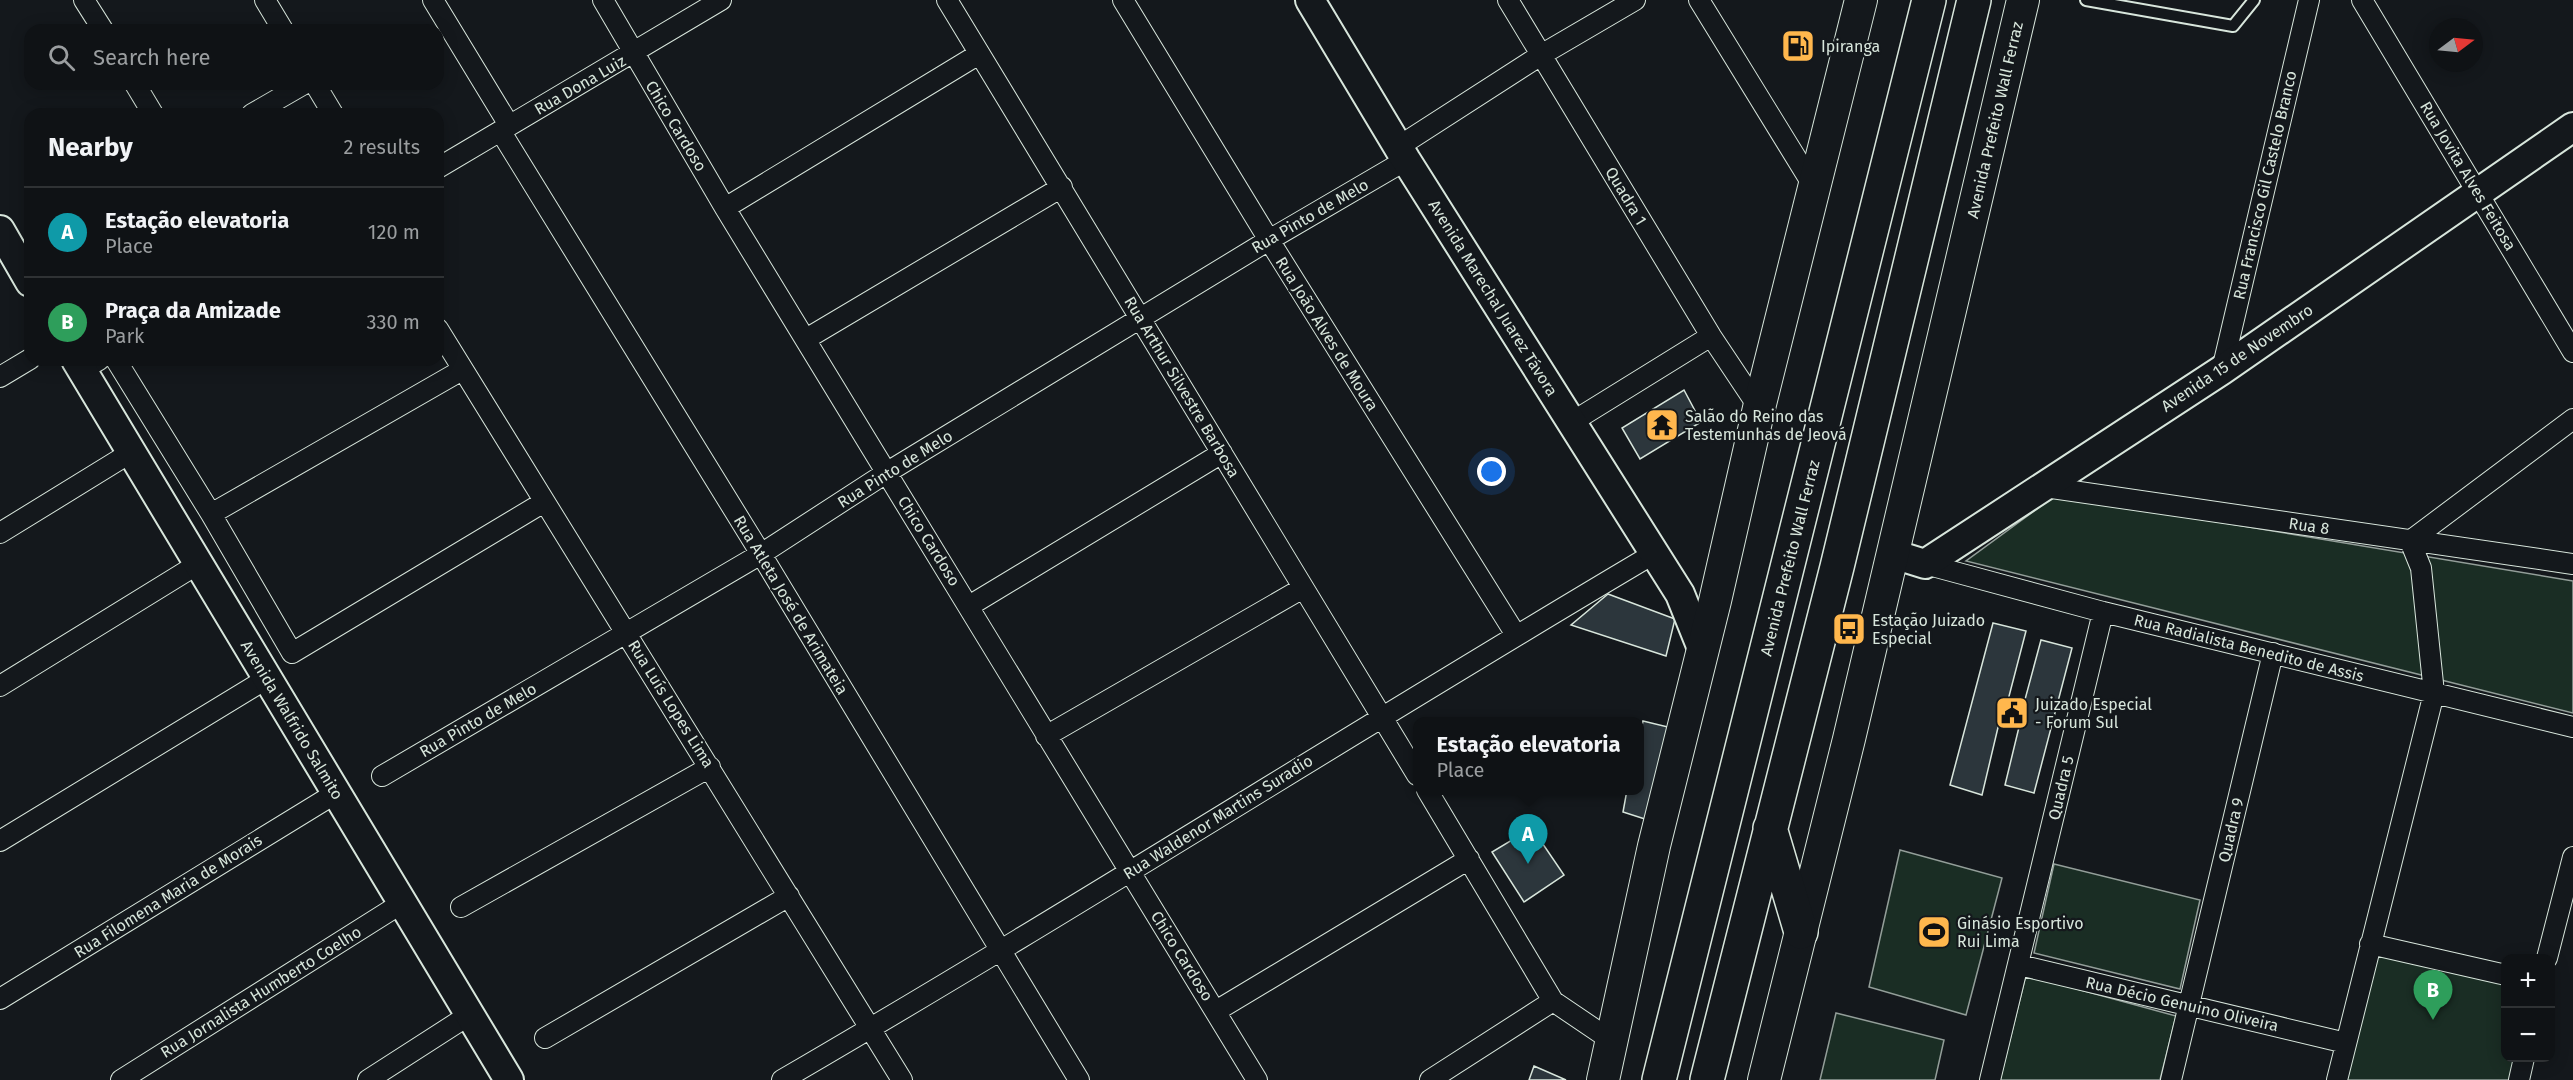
<!DOCTYPE html>
<html lang="en">
<head>
<meta charset="utf-8">
<style>
  :root { --surface:#0f1215; --page:#1d2022; --text:#f1f3f6; --muted:#9b9ea0; --line:#2f3234; --accent:#0f766e }
  body { margin:0; font-family:"Fira Sans",sans-serif; background:var(--page); color:var(--text) }
  .controls { position:absolute; right:18px; bottom:18px; display:grid; overflow:hidden; border-radius:12px; box-shadow:0 3px 15px #0003 }
  .controls button { width:54px; height:54px; display:grid; place-items:center; padding:0; border:0; border-bottom:2px solid var(--line); background:var(--surface); color:var(--text); font:30px sans-serif }
  .compass { position:absolute; left:2429px; top:18px; width:54px; height:54px; border-radius:50%; background:var(--surface); box-shadow:0 3px 15px #0003; rotate:74deg }
  .you { position:absolute; left:1492px; top:472px; width:21px; height:21px; margin:-15px; border:4px solid #fff; border-radius:50%; background:#1a73e8; box-shadow:0 0 0 9px #1a73e833 }
  .badge { display:grid; place-items:center; width:39px; height:39px; border-radius:50%; background:var(--accent); color:#fff; font-size:20px; font-weight:700 }
  .pin { position:absolute; translate:-50% -50px; filter:drop-shadow(0 2px 3px #0008) }
  .pin::after { content:''; position:absolute; top:32px; width:21px; height:18px; background:inherit; clip-path:polygon(0 0,100% 0,50% 100%) }
  .popup { position:absolute; left:1413px; top:717px; width:231px; height:78px; box-sizing:border-box; display:grid; place-content:center; border-radius:12px; background:var(--surface); filter:drop-shadow(0 2px 4px #0005); font-size:20px; white-space:nowrap; color:var(--muted) }
  .popup b { font-size:22px; color:var(--text) }
  .popup::after { content:''; position:absolute; left:50%; top:100%; margin-left:-12px; border:12px solid transparent; border-top-color:var(--surface) }
  .list { margin:0; padding:0; list-style:none }
  h2 { display:flex; justify-content:space-between; align-items:center; height:78px; margin:0; padding:0 24px; font-size:26px }
  h2 small { font-size:20px; font-weight:400; color:var(--muted) }
  .list li { display:grid; grid-template-columns:39px 1fr auto; gap:18px; align-items:center; box-sizing:border-box; height:90px; padding:0 24px; border-top:2px solid var(--line) }
  .list b { display:block; font-size:22px; white-space:nowrap }
  .list p { margin:0; font-size:20px; white-space:nowrap; color:var(--muted) }
  .list em { font-size:20px; font-style:normal; color:var(--muted) }
  .icon { flex:none; width:33px; height:33px; fill:none; stroke:currentColor; stroke-width:2; stroke-linecap:round; stroke-linejoin:round }
  .map { position:relative; flex:none; width:2573px; height:1080px; overflow:hidden }
  .search { position:absolute; background:var(--surface); box-shadow:0 3px 15px #0003; left:24px; top:24px; width:420px; height:66px; display:flex; align-items:center; gap:15px; box-sizing:border-box; padding:0 21px; border-radius:18px; color:var(--muted); font-size:22px }
  .panel { position:absolute; background:var(--surface); box-shadow:0 3px 15px #0003; left:24px; top:108px; width:420px; height:258px; border-radius:18px }
  .map>svg:first-child { display:block }
  .green { fill:#1a2d24; stroke:#939e99; stroke-width:1.5 }
  .building { fill:#2c363c; stroke:#d8e6dc; stroke-width:1.5 }
  .lines { fill:none; stroke-linecap:round; stroke-linejoin:round }
  .lane-casing { stroke:#d8e6dc; stroke-width:14 }
  .street-casing { stroke:#d8e6dc; stroke-width:22 }
  .secondary-casing { stroke:#d8e6dc; stroke-width:32 }
  .primary-casing { stroke:#d8e6dc; stroke-width:34 }
  .highway-casing { stroke:#d8e6dc; stroke-width:36 }
  .lane { stroke:#14181c; stroke-width:10 }
  .street { stroke:#14181c; stroke-width:20 }
  .secondary { stroke:#14181c; stroke-width:28 }
  .primary { stroke:#14181c; stroke-width:32 }
  .highway { stroke:#14181c; stroke-width:33 }
  .labels { text-anchor:middle; dominant-baseline:central; stroke-width:4.5; stroke-linejoin:round; paint-order:stroke }
  .poi-label { font-size:16px; fill:#d8e6dc; stroke:#14181c; text-anchor:start }
  .street-label { font-size:16px; fill:#d8e6dc; stroke:#14181c }
</style>
</head>
<body>
<div class="map">
<svg width="2573" height="1080" viewBox="0 0 2573 1080">
  <rect width="100%" height="100%" fill="#14181c"/>
  <path class="green" d="M2056,495L2573,581V713L1966,561Z
    M1900,850L2002,878L1966,1015L1869,987Z
    M2054,864L2200,900L2180,989L2034,953Z
    M2375,951L2505,983L2506,1058H2518L2512,1080H2346Z
    M2026,975L2176,1016L2160,1080H2000Z
    M1836,1013L1944,1040L1935,1080H1820Z"/>
  <path class="building" d="M1684,390L1701,422L1640,459L1622,428Z
    M1608,594L1675,619L1666,656L1571,625Z
    M1993,623L2026,631L2007,704L2023,707L2041,640L2072,648L2034,793L2005,785L2020,723L2000,719L1982,795L1950,785Z
    M1643,721L1668,727L1648,820L1623,812L1627,790H1639V739Z
    M1532,828L1564,875L1524,902L1492,852Z
    M1534,1066L1566,1080H1529Z"/>
  <g class="lines">
    <defs>
      <path id="lane" d="M2086,0L2233,26L2254,0"/>
      <path id="street" d="M84,0L103,30
        M265,0L283,30
        M433,0L509,125
        M603,0L725,208L1257,1080
        M947,0L1417,775
        M1123,0L1269,240L1516,635
        M1508,0L1711,336L1759,408
        M1699,0L1814,187
        M2362,0L2573,352
        M135,84L153,114
        M315,84L333,114
        M252,114L304,84
        M501,132L761,554L1079,1080
        M1398,147L1541,55L1635,0
        M438,168L721,0
        M725,208L979,54
        M438,329L902,1080
        M806,339L1062,187
        M116,360L211,514L292,653L544,502
        M82,370L99,360
        M2222,370L2309,0
        M0,377L30,359
        M1572,422L1711,336
        M2045,487L2573,564
        M211,514L462,370
        M0,533L130,453
        M1925,564L2103,612L2573,727
        M969,606L1222,453
        M0,686L198,564
        M1046,736L1303,588
        M382,776L761,554L886,473L1269,240L1406,160
        M1427,790L1553,1001L1612,1041
        M0,841L266,679
        M461,907L710,767
        M2370,944L2506,975
        M2547,958L2573,857
        M2019,965L2346,1043
        M0,999L336,793
        M1216,1011L1469,859
        M545,1038L789,896
        M121,1080L402,903
        M368,1080L469,1015
        M782,1080C1076,909 1362,726 1655,553
        M1430,1080L1553,1001
        M1990,1080L2103,612
        M2171,1080L2273,653
        M2337,1080L2434,693L2421,568L2410,541L2573,419
        M2519,1080L2524,1058"/>
      <path id="secondary" d="M1310,0L1406,160L1680,594L1703,651
        M0,230L30,282
        M76,360L509,1080
        M1893,554L1925,564L2222,370L2573,127"/>
      <path id="primary" d="M1603,1080L1654,846L1715,601L1759,408L1861,0
        M1764,1080L1849,739L2023,0"/>
      <path id="highway" d="M1770,828L1801,932
        M1659,1080L1929,0
        M1707,1080L1837,567L1974,0"/>
    </defs>
    <use href="#lane" class="lane-casing"/>
    <use href="#street" class="street-casing"/>
    <use href="#secondary" class="secondary-casing"/>
    <use href="#primary" class="primary-casing"/>
    <use href="#highway" class="highway-casing"/>
    <use href="#lane" class="lane"/>
    <use href="#street" class="street"/>
    <use href="#secondary" class="secondary"/>
    <use href="#primary" class="primary"/>
    <use href="#highway" class="highway"/>
  </g>
  <defs>
    <symbol id="fuel-square" viewBox="-11 -11 22 22"><rect x="-9" y="-9" width="18" height="18" rx="4" fill="#ffb74d" stroke="#14181c"/><path d="M-5.5-6h7V0h2V4h1.3V-2.5L3-4.5l.8-.8L6-3V5H2.5V1h-1V6h-7ZM-4.2-4.7v3.2H.2V-4.7Z" fill="#111"/></symbol>
    <symbol id="temple-square" viewBox="-11 -11 22 22"><rect x="-9" y="-9" width="18" height="18" rx="4" fill="#ffb74d" stroke="#14181c"/><path d="M0-6L5-2H3V0L6.5 2.5H4V6H1.5V3h-3V6H-4V2.5H-6.5L-3 0V-2H-5Z" fill="#111"/></symbol>
    <symbol id="bus-square" viewBox="-11 -11 22 22"><rect x="-9" y="-9" width="18" height="18" rx="4" fill="#ffb74d" stroke="#14181c"/><path d="M-5-6H5V4H4V6H2V4H-2V6H-4V4H-5ZM-3.5-4V0h7V-4ZM-3.5 1.2v1.5H-2V1.2ZM2 1.2v1.5H3.5V1.2Z" fill="#111"/></symbol>
    <symbol id="civic-square" viewBox="-11 -11 22 22"><rect x="-9" y="-9" width="18" height="18" rx="4" fill="#ffb74d" stroke="#14181c"/><path d="M-.6-6.5H3V-4.5H.6V-3L4-1V1h2V6H-6V1h2V-1L-.6-3ZM-1.2 2.5V6h2.4V2.5Z" fill="#111"/></symbol>
    <symbol id="stadium-square" viewBox="-11 -11 22 22"><rect x="-9" y="-9" width="18" height="18" rx="4" fill="#ffb74d" stroke="#14181c"/><path d="M0-5a6.5 5 0 1 0 0 10a6.5 5 0 1 0 0-10ZM-3.5-1.8h7v3.6h-7Z" fill="#111"/></symbol>
  </defs>
  <g fill-rule="evenodd">
    <use href="#fuel-square" x="1779" y="27" width="38" height="38"/>
    <use href="#temple-square" x="1643" y="406" width="38" height="38"/>
    <use href="#bus-square" x="1830" y="610" width="38" height="38"/>
    <use href="#civic-square" x="1993" y="694" width="38" height="38"/>
    <use href="#stadium-square" x="1915" y="913" width="38" height="38"/>
  </g>
  <g class="labels">
    <g class="poi-label">
      <text x="1821" y="46">Ipiranga</text>
      <text x="1685" y="416">Salão do Reino das<tspan x="1685" dy="18">Testemunhas de Jeová</tspan></text>
      <text x="1872" y="620">Estação Juizado<tspan x="1872" dy="18">Especial</tspan></text>
      <text x="2035" y="704">Juizado Especial<tspan x="2035" dy="18">- Forum Sul</tspan></text>
      <text x="1957" y="923">Ginásio Esportivo<tspan x="1957" dy="18">Rui Lima</tspan></text>
    </g>
    <g class="street-label">
      <text transform="translate(580 85) rotate(-30)">Rua Dona Luiz</text>
      <text transform="translate(1995 120) rotate(-77)">Avenida Prefeito Wall Ferraz</text>
      <text transform="translate(676 126) rotate(59)">Chico Cardoso</text>
      <text transform="translate(2468 176) rotate(59)">Rua Jovita Alves Feitosa</text>
      <text transform="translate(2265 185) rotate(-77)">Rua Francisco Gil Castelo Branco</text>
      <text transform="translate(1626 196) rotate(59)">Quadra 1</text>
      <text transform="translate(1310 216) rotate(-30)">Rua Pinto de Melo</text>
      <text transform="translate(1493 298) rotate(58)">Avenida Marechal Juarez Távora</text>
      <text transform="translate(1327 334) rotate(58)">Rua João Alves de Moura</text>
      <text transform="translate(2237 358) rotate(-34)">Avenida 15 de Novembro</text>
      <text transform="translate(1182 387) rotate(59)">Rua Arthur Silvestre Barbosa</text>
      <text transform="translate(895 469) rotate(-32)">Rua Pinto de Melo</text>
      <text transform="translate(2309 526) rotate(8)">Rua 8</text>
      <text transform="translate(929 541) rotate(58)">Chico Cardoso</text>
      <text transform="translate(1790 558) rotate(-76)">Avenida Prefeito Wall Ferraz</text>
      <text transform="translate(791 605) rotate(59)">Rua Atleta José de Arimateia</text>
      <text transform="translate(2249 648) rotate(14)">Rua Radialista Benedito de Assis</text>
      <text transform="translate(671 704) rotate(58)">Rua Luís Lopes Lima</text>
      <text transform="translate(292 720) rotate(59)">Avenida Walfrido Salmito</text>
      <text transform="translate(478 720) rotate(-30)">Rua Pinto de Melo</text>
      <text transform="translate(2061 788) rotate(-77)">Quadra 5</text>
      <text transform="translate(1218 817) rotate(-32)">Rua Waldenor Martins Suradio</text>
      <text transform="translate(2231 830) rotate(-77)">Quadra 9</text>
      <text transform="translate(168 896) rotate(-32)">Rua Filomena Maria de Morais</text>
      <text transform="translate(1182 956) rotate(58)">Chico Cardoso</text>
      <text transform="translate(261 992) rotate(-32)">Rua Jornalista Humberto Coelho</text>
      <text transform="translate(2182 1004) rotate(13)">Rua Décio Genuino Oliveira</text>
    </g>
  </g>
</svg>
<div class="controls">
<button>+</button>
<button>−</button>
</div>
<svg class="compass" viewBox="-18 -18 36 36"><path d="M0-13l5 13h-10z" fill="#e53935"/><path d="M0 13l5-13h-10z" fill="#9b9ea0"/></svg>
<div class="you"></div>
<div class="pin badge" style="left:1528px;top:864px;background:#0f9aa8">A</div>
<div class="popup"><b>Estação elevatoria</b>Place</div>
<div class="pin badge" style="left:2433px;top:1020px;background:#2e9e5b">B</div>
<div class="search"><svg class="icon" aria-label="search" viewBox="0 0 24 24"><circle cx="10" cy="10" r="6"/><path d="M15 15l6 6"/></svg>Search here</div>
<section class="panel">
<h2>Nearby<small>2 results</small></h2>
<ul class="list">
<li><span class="badge" style="background:#0f9aa8">A</span><div><b>Estação elevatoria</b><p>Place</p></div><em>120 m</em></li>
<li><span class="badge" style="background:#2e9e5b">B</span><div><b>Praça da Amizade</b><p>Park</p></div><em>330 m</em></li>
</ul>
</section>
</div>
</body>
</html>
